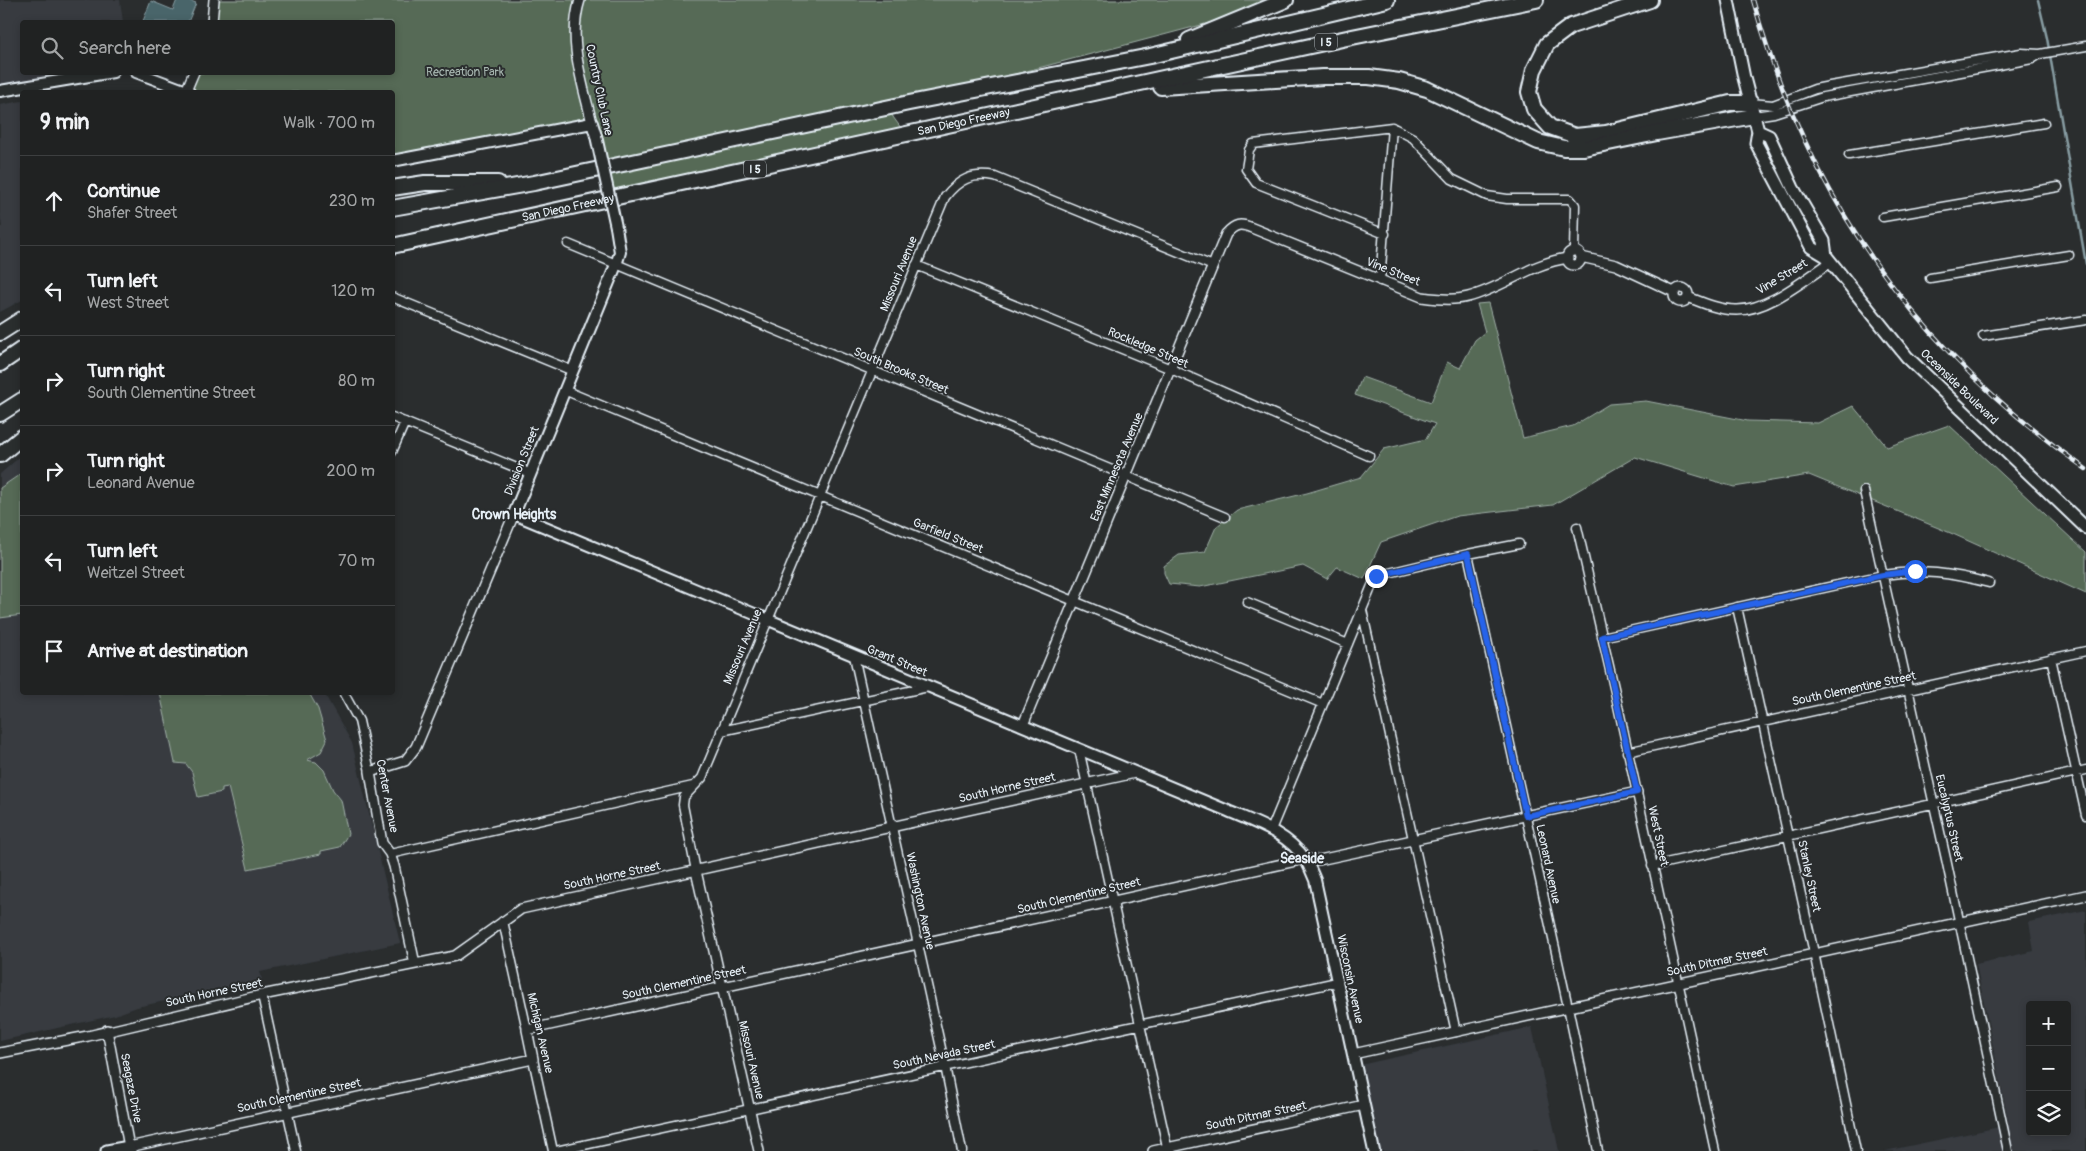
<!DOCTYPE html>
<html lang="en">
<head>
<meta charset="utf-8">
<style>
  :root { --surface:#202222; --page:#282a2a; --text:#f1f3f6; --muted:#a2a4a5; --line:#3d3f40 }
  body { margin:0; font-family:Pangolin,sans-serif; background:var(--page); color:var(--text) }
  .controls { position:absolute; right:15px; bottom:15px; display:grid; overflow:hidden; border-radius:5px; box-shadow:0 2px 8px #0003 }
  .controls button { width:45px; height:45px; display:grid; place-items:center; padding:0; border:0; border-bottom:1px solid var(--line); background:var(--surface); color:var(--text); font:25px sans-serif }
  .stop { position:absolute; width:15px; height:15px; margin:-11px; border:4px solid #2563eb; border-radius:50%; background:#fff }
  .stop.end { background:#2563eb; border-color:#fff; box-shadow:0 1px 5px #0008 }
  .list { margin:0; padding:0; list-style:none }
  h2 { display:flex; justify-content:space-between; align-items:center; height:65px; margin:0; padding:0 20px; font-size:21px }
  h2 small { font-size:16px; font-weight:400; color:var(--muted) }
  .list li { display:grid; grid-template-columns:32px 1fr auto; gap:15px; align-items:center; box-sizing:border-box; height:90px; padding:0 20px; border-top:1px solid var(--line) }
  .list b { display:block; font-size:19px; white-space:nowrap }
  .list p { margin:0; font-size:16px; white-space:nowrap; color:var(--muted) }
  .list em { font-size:16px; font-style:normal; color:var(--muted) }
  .icon { flex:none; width:28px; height:28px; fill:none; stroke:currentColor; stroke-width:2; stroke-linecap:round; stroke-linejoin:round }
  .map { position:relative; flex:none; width:2086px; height:1151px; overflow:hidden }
  .search { position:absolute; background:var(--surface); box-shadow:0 2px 8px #0003; left:20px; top:20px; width:375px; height:55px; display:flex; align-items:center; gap:12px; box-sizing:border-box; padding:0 18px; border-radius:5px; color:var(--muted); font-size:19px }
  .panel { position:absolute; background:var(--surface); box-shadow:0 2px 8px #0003; left:20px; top:90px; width:375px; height:605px; border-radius:5px }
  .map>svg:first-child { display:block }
  .built { fill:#373b41; fill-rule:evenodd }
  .green { fill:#566b56; stroke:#9faea7 }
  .water { fill:#48656b; stroke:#889da3 }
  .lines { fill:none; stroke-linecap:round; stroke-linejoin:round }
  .stream { stroke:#889da3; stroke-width:2.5 }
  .minor-casing { stroke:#e8f1f8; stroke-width:11 }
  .tertiary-casing { stroke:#e8f1f8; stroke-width:12 }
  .secondary-casing { stroke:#e8f1f8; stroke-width:14 }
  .primary-casing { stroke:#e8f1f8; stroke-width:15 }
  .motorway-casing { stroke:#e8f1f8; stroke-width:18 }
  .minor { stroke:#2a2d2e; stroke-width:8 }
  .tertiary { stroke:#2a2d2e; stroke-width:9 }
  .secondary { stroke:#2a2d2e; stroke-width:10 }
  .primary { stroke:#2a2d2e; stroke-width:11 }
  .motorway { stroke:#2a2d2e; stroke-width:14 }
  .rail-casing { stroke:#e8f1f8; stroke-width:4.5 }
  .rail { stroke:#2a2d2e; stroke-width:2.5; stroke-dasharray:8; stroke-linecap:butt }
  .secondary-bridge-casing { stroke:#e8f1f8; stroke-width:14; stroke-linecap:butt }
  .secondary-bridge { stroke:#2a2d2e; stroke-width:10 }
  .route { stroke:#2563eb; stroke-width:6 }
  .labels { text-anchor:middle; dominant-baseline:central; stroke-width:4; stroke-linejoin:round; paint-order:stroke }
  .shield { fill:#2a2d2e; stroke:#afb6bb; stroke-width:1 }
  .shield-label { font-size:11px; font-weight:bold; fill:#e8f1f8 }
  .park-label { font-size:12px; fill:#a6b5af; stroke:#2a2d2e }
  .street-label { font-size:12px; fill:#e8f1f8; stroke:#2a2d2e }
  .neighbourhood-label { font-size:14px; font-weight:bold; fill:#e8f1f8; stroke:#2a2d2e }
</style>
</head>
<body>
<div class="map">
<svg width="2086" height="1151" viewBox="0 0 2086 1151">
  <rect width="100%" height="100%" fill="#2a2d2e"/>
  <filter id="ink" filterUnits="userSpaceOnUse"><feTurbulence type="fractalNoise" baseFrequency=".02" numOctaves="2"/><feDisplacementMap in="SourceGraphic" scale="10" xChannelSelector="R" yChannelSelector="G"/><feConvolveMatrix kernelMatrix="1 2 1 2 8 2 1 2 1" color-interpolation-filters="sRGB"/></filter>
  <g filter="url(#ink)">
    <path class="built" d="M0,0H120L123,22H22V72L98,73L0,86Z
      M22,101V300L0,312V227H2L0,213V105Z
      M22,455V692L324,693L352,743L400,943L260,972L262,980L137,1007L115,1015L0,1041V474Z
      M2086,910V1151H1885L2009,1125L1976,964L2034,951L2029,922ZM2030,1005H2067V1132H2030Z
      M1532,1027L1559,1151H1379L1360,1065Z"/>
    <path class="green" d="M217,0H1283L1243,14L890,107L893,117L909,139L613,201L599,138L587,126L393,159L392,92H200L188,88L194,73L392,72V22H215Z
      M1488,303L1523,438L1573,426L1609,404L1646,401L1748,421L1818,423L1853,406L1887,447L1949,425L2086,552V594L1953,534L1809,475L1734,487L1635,457L1553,505L1457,516L1381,542L1364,579L1337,567L1327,579L1303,566L1200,587L1169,584L1164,573V566L1179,555L1205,552L1216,527L1237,510L1307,493L1361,477L1384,449L1426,439L1435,424L1355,395L1362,377L1431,402L1447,362L1460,368L1475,340L1485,332L1477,304Z
      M22,473V615L0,618V488Z
      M160,693H309L318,709L327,740L321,752L307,760L316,762L324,770L333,790L341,800L348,834L340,847L321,851V854L248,869L228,787L222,788V792L198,797L192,772L186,764L175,763Z"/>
    <path class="water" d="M177,0H188L196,3L188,22H148L143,21L151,1L173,10Z"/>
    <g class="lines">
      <path class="stream" d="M2038,0L2047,38L2086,264"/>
      <defs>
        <path id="minor" d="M2040,54L2086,46
          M1751,103L1773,105L1815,89L1830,86L2021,53L2040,54L2032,59L1823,97L1774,113L1754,116
          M1392,127L1413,138L1452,179L1487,196L1507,199H1570L1575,205L1574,251
          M1849,155L2044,123
          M1883,217L2058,187
          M568,244L1225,517
          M916,265L1171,369L1369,456
          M1930,278L2069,255
          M1380,281L1392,127L1253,144L1249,150L1246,169L1256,183L1385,234
          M392,297L573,371
          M1983,336L2086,320
          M564,390L1323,704
          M392,417L529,473
          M392,452L405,422
          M1864,491L1946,859L2008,1151
          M1577,527L1615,692L1715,1151
          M1468,554L1568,1007L1598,1151
          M1247,602L1348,644
          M1737,607L1814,953L1856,1151
          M1362,610L1456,1032
          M1602,637L1883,575C1922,569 1951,573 1989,583
          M854,656L945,1066L962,1151
          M2051,658L2086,815
          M343,692L359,721L370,772
          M721,731L928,687
          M1079,749L1168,1151
          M1627,752L2086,651
          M1271,830L1376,576L1468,554L1519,544
          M390,854L693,786
          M1652,866L2086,770
          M696,871L683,805L684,797L702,778L945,197C959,179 972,173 995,177L1213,266
          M503,921L527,1030
          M262,995L296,1151
          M533,1059L553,1151
          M556,1151L1337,982"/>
        <path id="tertiary" d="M580,0C567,41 583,84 592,123
          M212,22L214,0
          M186,91L194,72
          M1567 258a7 7 0 1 1 14 0a7 7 0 1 1-14 0Z
          M1581,257L1616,265L1674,292
          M1674 295a7 7 0 1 1 14 0a7 7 0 1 1-14 0Z
          M1688,297C1703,303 1719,310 1736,310C1768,311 1805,279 1831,262
          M1023,725L1226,234C1235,224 1240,223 1252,228L1422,297C1436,299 1453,301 1468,297C1503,288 1531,263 1568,258
          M696,871L759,1151
          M415,964L394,866L390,854L382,843L370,772L405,761L416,747L514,514
          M107,1030L129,1147L533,1059L527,1030L1305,859L1319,860L1637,792
          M0,1053L88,1036L262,995L455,956L521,909L1135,773
          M1353,1054L2086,895
          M1153,1151L1364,1105"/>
        <path id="secondary" d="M136,72L189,92
          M0,91L113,72
          M392,161L592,123L596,136
          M616,227L620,252L616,265L514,514L1228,811C1256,823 1287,833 1305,859C1309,865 1312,873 1315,880L1374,1151"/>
        <path id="primary" d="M1728,0L1744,78L1758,131L1756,143L1811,247L1826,256L1907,357L2086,528
          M1758,131L1769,136L1793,188L1824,241L1826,256
          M107,1151L129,1147L130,1151"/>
        <g id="motorway">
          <path d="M1650,0L1571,26L1547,44L1534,70L1529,92L1534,109L1550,127L1575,136L1606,133L1730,103H1751"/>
          <path d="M1189,40L1286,0"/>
          <path d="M1161,87L1323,77H1369L1399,81L1427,89L1538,142L1564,148H1584L1657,133L1754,116"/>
          <path d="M392,188L425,183H498"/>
          <path d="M392,208L534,183L909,103L1150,56L1387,0"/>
          <path id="s1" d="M392,246L1347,38L1536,0"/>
          <path d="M0,333L22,319"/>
          <path d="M0,364L22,349"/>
          <path d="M0,414L22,400"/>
          <path d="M0,455L22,437"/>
        </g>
      </defs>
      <use href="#minor" class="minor-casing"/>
      <use href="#tertiary" class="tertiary-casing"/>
      <use href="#secondary" class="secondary-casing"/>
      <use href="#primary" class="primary-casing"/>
      <use href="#motorway" class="motorway-casing"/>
      <use href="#minor" class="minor"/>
      <use href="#tertiary" class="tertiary"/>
      <use href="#secondary" class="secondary"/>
      <use href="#primary" class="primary"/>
      <use href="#motorway" class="motorway"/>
      <defs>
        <path id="rail" d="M1753,0C1808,198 1917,351 2086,469"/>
      </defs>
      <use href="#rail" class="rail-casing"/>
      <use href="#rail" class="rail"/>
      <defs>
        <path id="secondary-bridge" d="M596,136L616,227"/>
      </defs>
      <use href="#secondary-bridge" class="secondary-bridge-casing"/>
      <use href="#secondary-bridge" class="secondary-bridge"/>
    </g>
  </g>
  <g class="lines" filter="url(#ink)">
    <path class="route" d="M1376,576L1468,554L1526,816L1637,792L1602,637L1883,575L1915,571"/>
  </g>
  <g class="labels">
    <g class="shield">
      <rect x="1315" y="33.5" width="22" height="17" rx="4"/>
      <rect x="744" y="160.5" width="22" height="17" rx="4"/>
    </g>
    <g class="shield-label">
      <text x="1326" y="42">I 5</text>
      <text x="755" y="169">I 5</text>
    </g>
    <g class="park-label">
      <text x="465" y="72">Recreation Park</text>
    </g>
    <g class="street-label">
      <text transform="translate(599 90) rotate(78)">Country Club Lane</text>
      <text stroke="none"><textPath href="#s1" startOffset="585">San Diego Freeway</textPath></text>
      <text stroke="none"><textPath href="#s1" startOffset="180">San Diego Freeway</textPath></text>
      <text transform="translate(1393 272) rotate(22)">Vine Street</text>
      <text transform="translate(899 274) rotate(-68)">Missouri Avenue</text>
      <text transform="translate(1782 277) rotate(-31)">Vine Street</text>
      <text transform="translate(1148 348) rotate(23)">Rockledge Street</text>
      <text transform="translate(901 371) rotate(23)">South Brooks Street</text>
      <text transform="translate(1959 387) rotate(44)">Oceanside Boulevard</text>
      <text transform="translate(522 461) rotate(-68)">Division Street</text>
      <text transform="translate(1117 467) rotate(-67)">East Minnesota Avenue</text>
      <text transform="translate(948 536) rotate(22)">Garfield Street</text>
      <text transform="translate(743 647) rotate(-67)">Missouri Avenue</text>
      <text transform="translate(897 661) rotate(23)">Grant Street</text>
      <text transform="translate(1854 689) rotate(-12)">South Clementine Street</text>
      <text transform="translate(1007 788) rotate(-13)">South Horne Street</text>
      <text transform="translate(387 796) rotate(79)">Center Avenue</text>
      <text transform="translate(1949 818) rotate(77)">Eucalyptus Street</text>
      <text transform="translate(1658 836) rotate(78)">West Street</text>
      <text transform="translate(1548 864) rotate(78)">Leonard Avenue</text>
      <text transform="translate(612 876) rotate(-12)">South Horne Street</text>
      <text transform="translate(1809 876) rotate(78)">Stanley Street</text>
      <text transform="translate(1079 896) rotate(-13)">South Clementine Street</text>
      <text transform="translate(920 901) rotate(78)">Washington Avenue</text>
      <text transform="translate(1717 962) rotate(-12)">South Ditmar Street</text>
      <text transform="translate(1350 979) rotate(78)">Wisconsin Avenue</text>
      <text transform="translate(684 983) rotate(-12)">South Clementine Street</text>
      <text transform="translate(214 993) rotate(-12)">South Horne Street</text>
      <text transform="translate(540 1033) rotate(77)">Michigan Avenue</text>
      <text transform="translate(944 1055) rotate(-12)">South Nevada Street</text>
      <text transform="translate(751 1060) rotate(77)">Missouri Avenue</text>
      <text transform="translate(131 1088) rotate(79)">Seagaze Drive</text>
      <text transform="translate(299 1096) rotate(-12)">South Clementine Street</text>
      <text transform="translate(1256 1116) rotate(-12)">South Ditmar Street</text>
    </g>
    <g class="neighbourhood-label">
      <text x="514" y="514">Crown Heights</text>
      <text x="1302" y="858">Seaside</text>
    </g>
  </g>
</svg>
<div class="controls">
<button>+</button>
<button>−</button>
<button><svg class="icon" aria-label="layers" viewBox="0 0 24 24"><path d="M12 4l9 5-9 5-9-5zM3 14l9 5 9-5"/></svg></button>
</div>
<div class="stop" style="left:1915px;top:571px"></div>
<div class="stop end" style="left:1376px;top:576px"></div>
<div class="search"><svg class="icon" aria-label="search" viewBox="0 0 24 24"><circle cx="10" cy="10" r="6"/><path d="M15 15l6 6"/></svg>Search here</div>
<section class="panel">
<h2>9 min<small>Walk · 700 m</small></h2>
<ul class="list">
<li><svg class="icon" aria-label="ahead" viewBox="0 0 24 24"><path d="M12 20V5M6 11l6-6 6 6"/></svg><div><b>Continue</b><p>Shafer Street</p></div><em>230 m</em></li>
<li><svg class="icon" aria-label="left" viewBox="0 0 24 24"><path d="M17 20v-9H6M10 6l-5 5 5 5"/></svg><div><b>Turn left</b><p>West Street</p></div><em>120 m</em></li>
<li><svg class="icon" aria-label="right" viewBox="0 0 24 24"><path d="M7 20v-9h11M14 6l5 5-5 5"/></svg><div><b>Turn right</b><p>South Clementine Street</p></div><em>80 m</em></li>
<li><svg class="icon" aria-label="right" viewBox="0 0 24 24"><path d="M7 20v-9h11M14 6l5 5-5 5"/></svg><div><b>Turn right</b><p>Leonard Avenue</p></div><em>200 m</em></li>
<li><svg class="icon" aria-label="left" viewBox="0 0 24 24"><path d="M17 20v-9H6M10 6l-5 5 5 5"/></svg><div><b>Turn left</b><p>Weitzel Street</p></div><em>70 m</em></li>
<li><svg class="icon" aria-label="arrive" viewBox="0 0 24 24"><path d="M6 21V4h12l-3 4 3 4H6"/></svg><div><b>Arrive at destination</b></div></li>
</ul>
</section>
</div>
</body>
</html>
